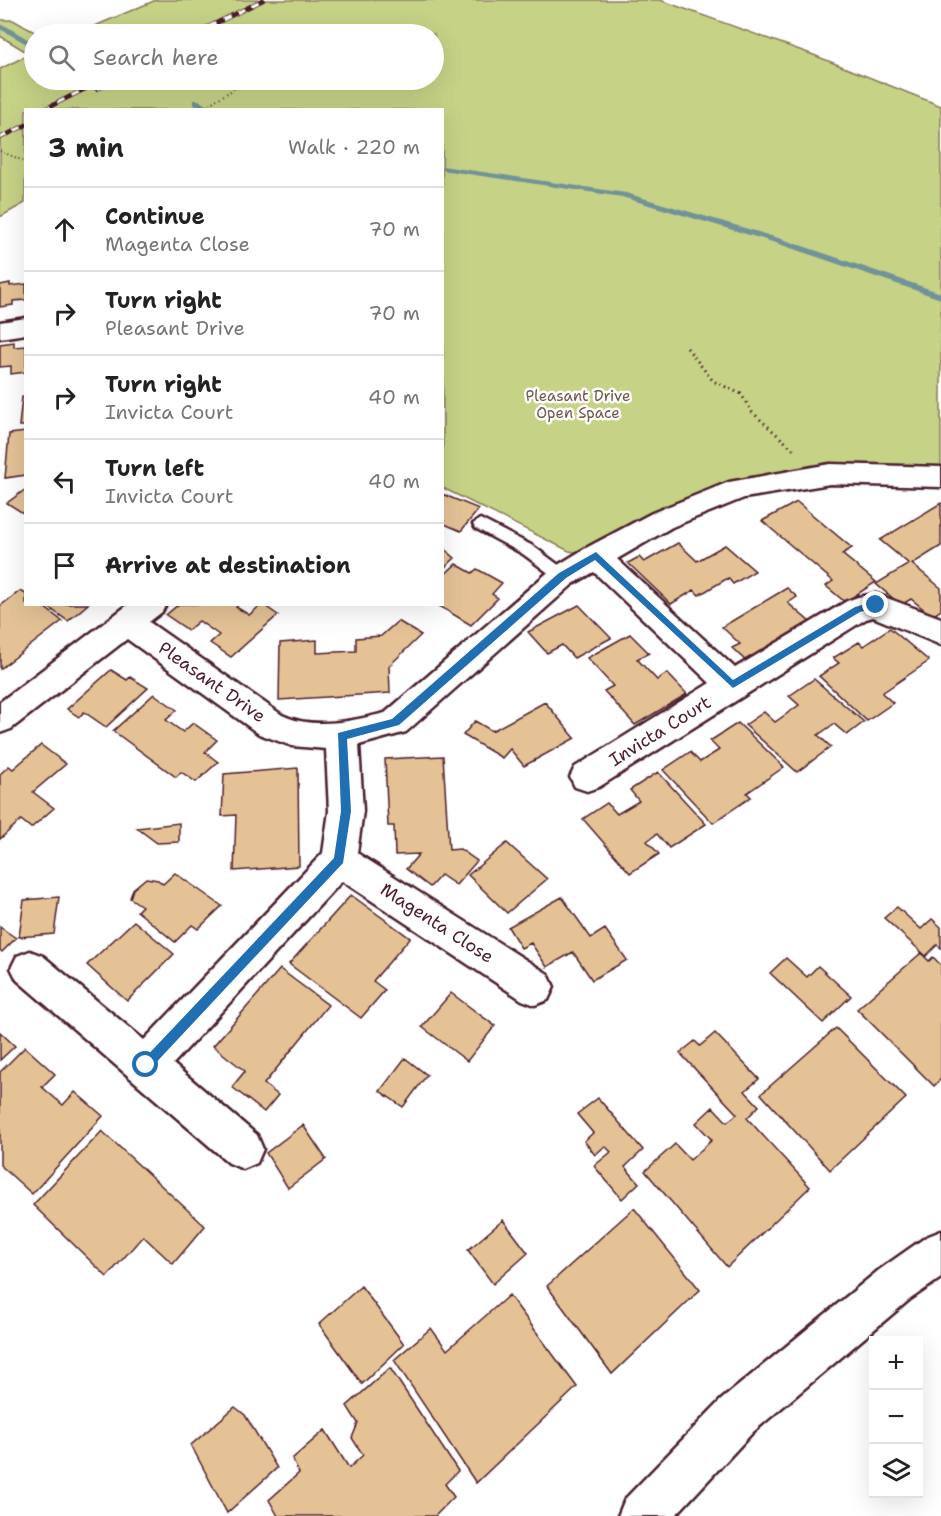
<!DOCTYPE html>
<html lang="en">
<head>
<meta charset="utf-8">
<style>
  :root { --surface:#fff; --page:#f6f6f6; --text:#222; --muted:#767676; --line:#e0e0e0 }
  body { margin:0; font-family:"Shantell Sans",sans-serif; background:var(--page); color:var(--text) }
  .controls { position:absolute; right:18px; bottom:18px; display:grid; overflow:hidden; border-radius:0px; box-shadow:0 6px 24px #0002 }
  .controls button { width:54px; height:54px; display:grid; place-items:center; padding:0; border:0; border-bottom:2px solid var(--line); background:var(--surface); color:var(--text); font:30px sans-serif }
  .stop { position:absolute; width:18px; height:18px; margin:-14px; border:4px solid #1f6fb2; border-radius:50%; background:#fff }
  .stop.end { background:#1f6fb2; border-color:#fff; box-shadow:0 2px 6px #0008 }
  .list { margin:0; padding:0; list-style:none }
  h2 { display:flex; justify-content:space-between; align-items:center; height:78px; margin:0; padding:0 24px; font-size:26px }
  h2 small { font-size:20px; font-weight:400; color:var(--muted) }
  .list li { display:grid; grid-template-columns:39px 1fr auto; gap:18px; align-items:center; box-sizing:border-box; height:84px; padding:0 24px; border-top:2px solid var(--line) }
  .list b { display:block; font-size:22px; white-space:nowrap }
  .list p { margin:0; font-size:20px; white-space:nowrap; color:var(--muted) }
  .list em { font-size:20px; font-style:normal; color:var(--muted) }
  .icon { flex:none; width:33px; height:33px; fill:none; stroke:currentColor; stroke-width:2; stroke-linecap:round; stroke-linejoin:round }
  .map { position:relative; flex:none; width:941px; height:1516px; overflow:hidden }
  .search { position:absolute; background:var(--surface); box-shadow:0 6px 24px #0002; left:24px; top:24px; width:420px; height:66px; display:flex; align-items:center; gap:15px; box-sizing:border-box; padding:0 21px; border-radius:33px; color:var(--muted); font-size:22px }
  .panel { position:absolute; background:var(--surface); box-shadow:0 6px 24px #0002; left:24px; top:108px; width:420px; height:498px; border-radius:0px }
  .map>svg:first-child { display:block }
  .green { fill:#c6d286; stroke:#887858; stroke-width:1.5 }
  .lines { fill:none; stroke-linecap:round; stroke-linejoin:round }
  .stream { fill:#729299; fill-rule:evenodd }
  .building { fill:#e4c296; stroke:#4a1f2b; stroke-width:1.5 }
  .lane-casing { stroke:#4a1f2b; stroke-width:5 }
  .street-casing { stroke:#4a1f2b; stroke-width:5 }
  .secondary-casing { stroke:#4a1f2b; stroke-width:5 }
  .path-far1 { stroke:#4a1f2b; stroke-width:2; stroke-dasharray:1 3; stroke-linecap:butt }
  .path { stroke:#4a1f2b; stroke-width:3; stroke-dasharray:1.5 4; stroke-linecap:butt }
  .lane { fill:#fff; fill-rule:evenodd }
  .street { fill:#fff; fill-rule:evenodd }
  .secondary { fill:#fff; fill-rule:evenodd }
  .rail-casing { stroke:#4a1f2b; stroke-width:4.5 }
  .rail { stroke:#fff; stroke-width:3; stroke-dasharray:8; stroke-linecap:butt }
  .route { fill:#1f6fb2 }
  .labels { text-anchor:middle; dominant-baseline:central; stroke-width:5; stroke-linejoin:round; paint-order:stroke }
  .far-park-label { font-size:15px; fill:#6f5546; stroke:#fff }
  .street-label { font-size:18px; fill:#4a1f2b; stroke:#fff }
</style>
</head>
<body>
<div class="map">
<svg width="941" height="1516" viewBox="0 0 941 1516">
  <rect width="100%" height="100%" fill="#fff"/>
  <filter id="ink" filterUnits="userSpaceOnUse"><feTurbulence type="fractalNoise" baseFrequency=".0167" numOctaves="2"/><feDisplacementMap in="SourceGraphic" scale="12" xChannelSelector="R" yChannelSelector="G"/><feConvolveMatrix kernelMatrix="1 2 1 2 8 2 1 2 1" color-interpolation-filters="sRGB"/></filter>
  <g filter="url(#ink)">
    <path class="green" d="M156,0H660L811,54L941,106V477L780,482L596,556L569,551L443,488L442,110H26L25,203L0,217V69L30,54L0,36V20H13L38,34H34V80H434V34H76Z"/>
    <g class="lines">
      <path class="stream" d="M0,25L6,26L34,43V48L0,29Z
        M193,100H199L212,110H203L193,104Z
        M442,166L626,193L785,240L941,293V299L779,244L622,197L442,170Z"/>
    </g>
    <path class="building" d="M10,283V286L26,284V300L13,301V305L0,307V285Z
      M14,342V347L26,346V372L11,374V366L0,367V344Z
      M22,397H26V426H19Z
      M26,432V475L5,478L9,434Z
      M26,489V515L7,503Z
      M442,494L479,509L461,531L442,523Z
      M797,502L852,548L842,554L876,582L845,602L826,586L833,581L762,521Z
      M941,503V546L912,564L941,588V610L932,616L911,599L901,605L876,584L909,564L880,540Z
      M678,543L697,561L725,545L755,571L733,584L728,578L699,595L694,590L671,604L628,563L639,557L644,562Z
      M442,547L455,558L442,570Z
      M456,564L472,573L477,569L502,583L492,594L498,598L471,625L436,604H442V577Z
      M787,588L797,597L788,603L811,623L747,662L732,648L740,644L722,627Z
      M20,591L26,594V604H40L62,621L0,669V606Z
      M44,604H88L68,621Z
      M179,604H239L236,607L249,615L262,604L278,615L231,657L210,643L219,635L199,621L188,630L166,615Z
      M579,605L611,638L574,658L562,645L547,653L528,632Z
      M398,621L421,635L389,666L390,693L279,700L280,643L317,640V653L356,651V638L381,636Z
      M890,628L929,661L882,693L893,703L867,721L819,676L839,663L833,658L859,642L863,646Z
      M630,634L649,653L637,659L657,680L667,673L687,694L635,725L604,691L613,686L587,658Z
      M111,670L127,680L130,677L148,688L106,727L84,712L79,717L67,709Z
      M814,679L864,722L847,735L834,724L818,735L831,747L797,772L745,725L764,712L775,722L799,705L789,696Z
      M154,694L177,710L166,720L183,732L193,723L217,740L205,752L218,762L196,782L181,772L176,777L113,731Z
      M545,702L575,738L524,766L510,749L502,758L463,735L475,721L492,731Z
      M738,723L784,767L747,793L751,797L713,823L663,770L690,752L700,762L719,750L710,741Z
      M41,745L66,764L33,792L54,808L31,828L21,820L0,839V774L9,766L13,769Z
      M443,756L449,850L460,849L477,861L456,885L441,875L430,887L406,869L419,854L395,855L394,826H388L385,759Z
      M298,768L299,866L234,871L236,815L222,816L224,774Z
      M658,772L706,824L669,848L657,834L647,841L659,854L630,873L583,819L607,803L617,814L639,801L630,790Z
      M179,823V842L157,843L137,828Z
      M507,843L547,879L507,913L468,875Z
      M175,873L222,906L198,929L192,925L175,942L137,911L142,906L130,898L133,889L146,878L158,880L163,884Z
      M351,895L410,938L373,981L385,990L361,1018L289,964Z
      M59,897L54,934L19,937L24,900Z
      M562,897L591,938L605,929L627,960L592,980L573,952L547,967L531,943L521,948L508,927Z
      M897,907L921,929L932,919L941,927V948L937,945L926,956L884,918Z
      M134,921L174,954L127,1001L87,965Z
      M0,927L16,938L2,952L0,950Z
      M921,953L929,961L933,957L941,965V1079L934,1086L857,1009Z
      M786,958L807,977L818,966L851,996L823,1023L770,973Z
      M280,969L328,1005L264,1084L278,1095L264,1112L232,1087L245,1071L213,1046Z
      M451,993L495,1026L467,1061L422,1027Z
      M836,1028L906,1098L830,1170L761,1094Z
      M0,1032L15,1046L0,1060Z
      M715,1033L759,1079L745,1091L759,1106L747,1118L810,1187L727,1267L645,1171L675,1144L690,1160L712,1140L696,1123L713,1107L727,1122L737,1114L680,1053L695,1041L700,1046Z
      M25,1047L55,1074L42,1087L63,1105L75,1092L103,1116L32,1194L0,1165V1072Z
      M405,1058L427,1075L403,1107L380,1091Z
      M598,1098L643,1150L625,1167L639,1183L622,1199L594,1166L611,1152L605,1146L595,1155L584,1141L593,1133L577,1114Z
      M303,1125L326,1159L288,1188L266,1153Z
      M102,1131L205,1226L173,1264L143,1236L107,1277L33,1205Z
      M634,1208L700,1290L612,1374L547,1286Z
      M503,1220L528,1253L493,1284L468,1250Z
      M361,1286L404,1344L362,1384L319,1324Z
      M509,1295L577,1387L476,1483L394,1360L431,1328L447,1350Z
      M390,1368L458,1471L445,1484L454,1497L435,1516H278L269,1500L299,1473L292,1459L325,1430L349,1468L363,1455L352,1438L358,1423L347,1406Z
      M235,1407L245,1415L277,1468L227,1513L191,1445Z"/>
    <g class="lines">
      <defs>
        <path id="lane" d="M480,519L533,546L568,572L570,576L568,580H558L523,554L475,528L473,524Z"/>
        <path id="street" d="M26,318V334L0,338V322Z
          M830,464L941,467V487L830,484L744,498L672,527L617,559L735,668L847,601L858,597L876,594L941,618V645L873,617L866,619L599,787L587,791L575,787L570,777L575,767L710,683L594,572L573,584L406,732L359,745L363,811L357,853L548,974L554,987L548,1000L535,1005L522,1000L342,881L173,1064L257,1135L263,1149L257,1163L243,1169L229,1163L17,980L11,968L17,956L30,951L43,956L144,1040L323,853L329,811L326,749L292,746L259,734L127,639L11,729L0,733V702L129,604H166L162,612L149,622L282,715C313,730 353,721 385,713L553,568L586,548L652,513L729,482Z"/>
        <path id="secondary" d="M941,1231V1278L909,1300L753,1432L675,1516H618L625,1499L721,1400L879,1270L926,1237Z"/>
      </defs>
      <use href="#lane" class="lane-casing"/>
      <use href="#street" class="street-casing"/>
      <use href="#secondary" class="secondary-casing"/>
      <path class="path-far1" d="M199,110L249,80
        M0,151L26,162"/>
      <path class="path" d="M687,348L713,381L741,394L752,412L794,450"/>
      <use href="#lane" class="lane"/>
      <use href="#street" class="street"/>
      <use href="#secondary" class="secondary"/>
      <defs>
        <path id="rail" d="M194,34L263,0
          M97,89L116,80
          M43,110L103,80
          M0,138L26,125"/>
      </defs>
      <use href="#rail" class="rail-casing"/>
      <use href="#rail" class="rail"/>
    </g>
  </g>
  <path class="route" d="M596,552L733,680L855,607L876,601L880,605L879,607L860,612L733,688L595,560L566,578L399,725L347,739L351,811L343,863L150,1069H142V1061L334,858L341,811L338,733L392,719L559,573Z"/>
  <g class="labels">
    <g class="far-park-label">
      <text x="578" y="396">Pleasant Drive<tspan x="578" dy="17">Open Space</tspan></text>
    </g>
    <g class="street-label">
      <text transform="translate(212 682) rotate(35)">Pleasant Drive</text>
      <text transform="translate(660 731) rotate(-32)">Invicta Court</text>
      <text transform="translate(437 923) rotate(33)">Magenta Close</text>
    </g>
  </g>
</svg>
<div class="controls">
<button>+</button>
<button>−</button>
<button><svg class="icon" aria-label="layers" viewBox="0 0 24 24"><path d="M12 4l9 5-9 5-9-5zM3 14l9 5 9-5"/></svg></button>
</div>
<div class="stop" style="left:146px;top:1065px"></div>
<div class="stop end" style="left:876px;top:605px"></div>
<div class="search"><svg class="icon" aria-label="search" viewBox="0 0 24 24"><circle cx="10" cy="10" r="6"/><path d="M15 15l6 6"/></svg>Search here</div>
<section class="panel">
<h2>3 min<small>Walk · 220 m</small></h2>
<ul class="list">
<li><svg class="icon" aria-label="ahead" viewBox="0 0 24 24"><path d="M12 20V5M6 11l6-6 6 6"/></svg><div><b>Continue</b><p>Magenta Close</p></div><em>70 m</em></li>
<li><svg class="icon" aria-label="right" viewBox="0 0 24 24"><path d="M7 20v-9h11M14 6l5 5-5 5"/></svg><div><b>Turn right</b><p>Pleasant Drive</p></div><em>70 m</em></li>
<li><svg class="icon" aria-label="right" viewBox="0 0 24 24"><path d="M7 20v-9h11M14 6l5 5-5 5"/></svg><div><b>Turn right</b><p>Invicta Court</p></div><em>40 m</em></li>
<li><svg class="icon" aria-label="left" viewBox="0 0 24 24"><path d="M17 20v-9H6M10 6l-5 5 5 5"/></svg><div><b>Turn left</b><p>Invicta Court</p></div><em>40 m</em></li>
<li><svg class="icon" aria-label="arrive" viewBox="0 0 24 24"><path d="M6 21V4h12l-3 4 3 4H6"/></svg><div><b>Arrive at destination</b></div></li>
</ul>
</section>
</div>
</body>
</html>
